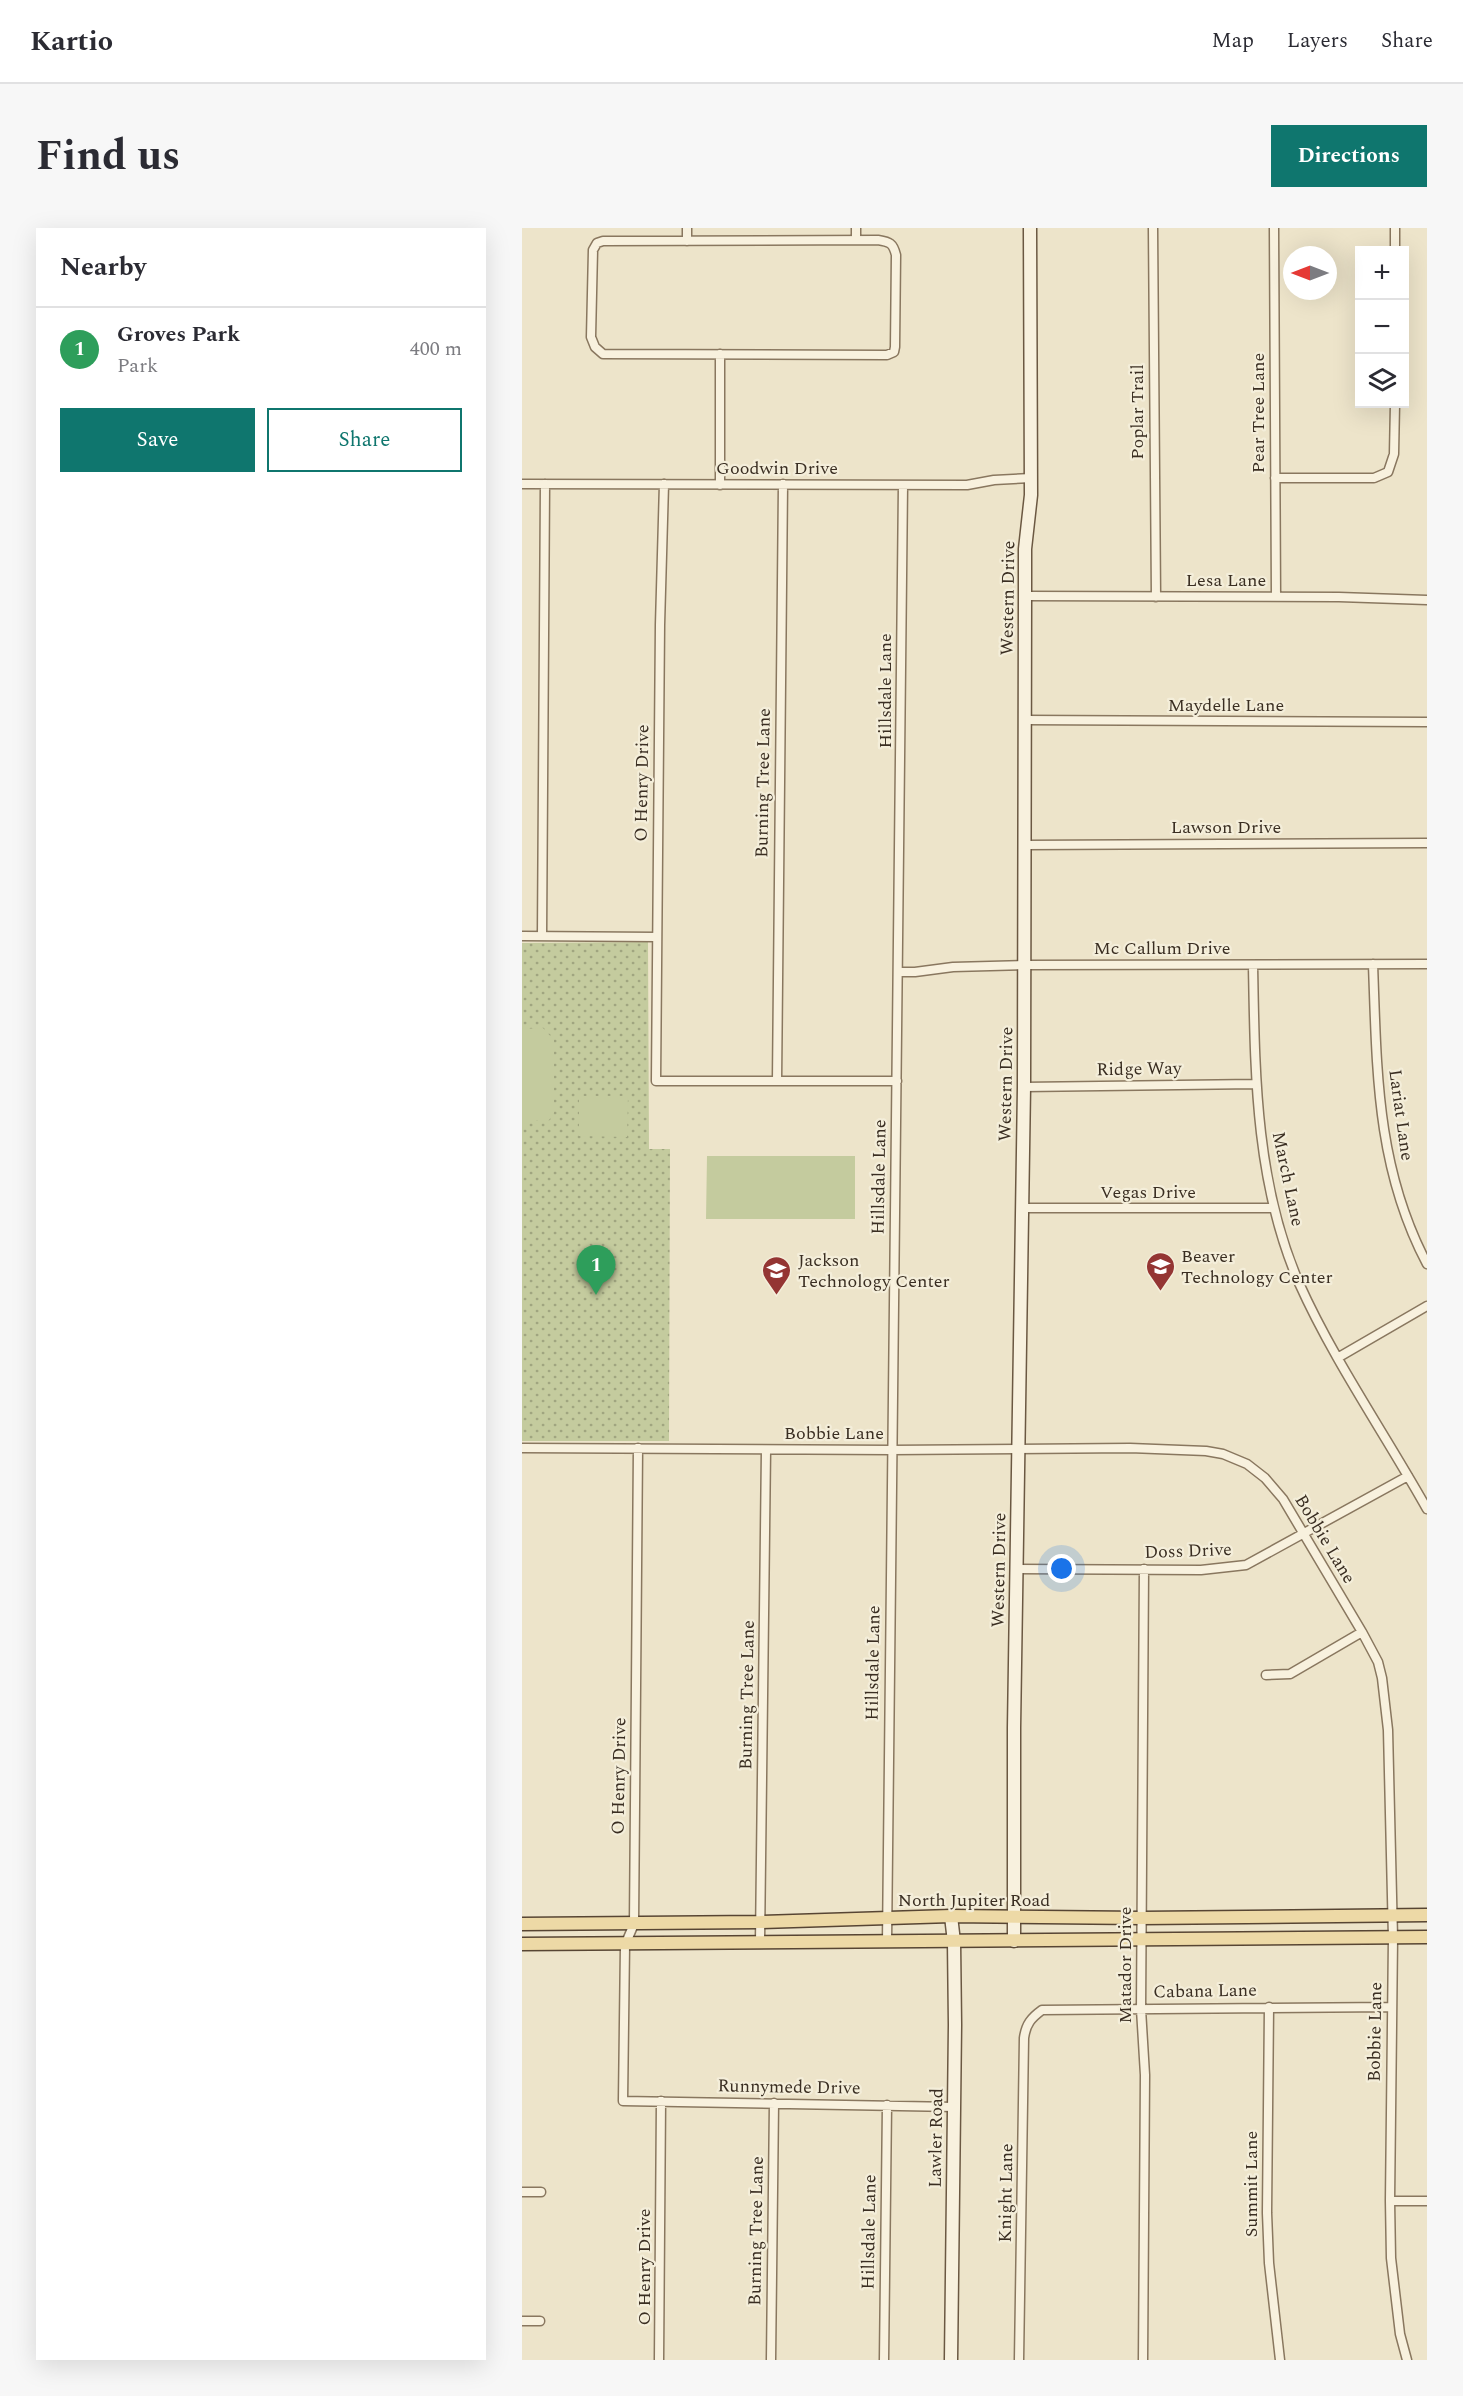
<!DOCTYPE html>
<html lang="en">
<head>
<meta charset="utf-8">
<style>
  :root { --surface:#fff; --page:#f7f7f7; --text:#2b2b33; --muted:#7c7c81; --line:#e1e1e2; --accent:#0f766e }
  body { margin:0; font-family:Spectral,serif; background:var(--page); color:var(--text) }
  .controls { position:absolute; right:18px; top:18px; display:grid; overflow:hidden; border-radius:0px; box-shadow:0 6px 24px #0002 }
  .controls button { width:54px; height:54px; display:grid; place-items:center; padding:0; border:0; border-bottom:2px solid var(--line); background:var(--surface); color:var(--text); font:30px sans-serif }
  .compass { position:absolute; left:761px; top:18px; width:54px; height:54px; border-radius:50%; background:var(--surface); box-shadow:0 6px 24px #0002; rotate:270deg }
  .you { position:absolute; left:540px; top:1341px; width:21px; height:21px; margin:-15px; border:4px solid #fff; border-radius:50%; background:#1a73e8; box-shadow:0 0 0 9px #1a73e833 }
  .badge { display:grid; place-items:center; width:39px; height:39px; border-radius:50%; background:var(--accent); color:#fff; font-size:20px; font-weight:700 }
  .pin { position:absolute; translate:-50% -50px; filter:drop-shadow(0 2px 3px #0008) }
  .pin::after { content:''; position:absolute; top:32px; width:21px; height:18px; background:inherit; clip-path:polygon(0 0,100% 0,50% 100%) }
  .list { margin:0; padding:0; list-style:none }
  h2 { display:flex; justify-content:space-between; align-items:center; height:78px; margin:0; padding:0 24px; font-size:26px }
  h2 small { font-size:20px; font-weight:400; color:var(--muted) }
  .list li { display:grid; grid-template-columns:39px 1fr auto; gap:18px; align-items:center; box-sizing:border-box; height:84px; padding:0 24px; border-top:2px solid var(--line) }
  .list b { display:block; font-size:22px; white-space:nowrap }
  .list p { margin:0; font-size:20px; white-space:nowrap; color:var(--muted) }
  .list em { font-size:20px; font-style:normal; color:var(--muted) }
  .actions { display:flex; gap:12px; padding:18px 24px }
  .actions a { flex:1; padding:14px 0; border:2px solid var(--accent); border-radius:0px; text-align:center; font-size:21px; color:var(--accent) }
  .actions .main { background:var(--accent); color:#fff }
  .icon { flex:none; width:33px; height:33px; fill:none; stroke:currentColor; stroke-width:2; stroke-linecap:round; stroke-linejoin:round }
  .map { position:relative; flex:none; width:905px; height:2132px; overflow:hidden; border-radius:0px }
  header { display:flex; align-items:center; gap:36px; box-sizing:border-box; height:84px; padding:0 30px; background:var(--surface); border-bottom:2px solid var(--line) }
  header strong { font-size:28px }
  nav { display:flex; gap:33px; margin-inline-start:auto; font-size:21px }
  .intro { display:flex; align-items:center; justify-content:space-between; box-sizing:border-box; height:144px; padding:0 36px }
  h1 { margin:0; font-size:42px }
  .button { padding:15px 27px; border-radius:0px; background:var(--accent); color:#fff; font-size:21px; font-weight:700 }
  main { display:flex; gap:36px; padding:0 36px }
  aside { flex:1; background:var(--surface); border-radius:0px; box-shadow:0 6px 24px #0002 }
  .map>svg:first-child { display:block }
  .green { fill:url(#green-dots) }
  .pitch { fill:#c4cb9e }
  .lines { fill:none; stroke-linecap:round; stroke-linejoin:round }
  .street-casing { stroke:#89775f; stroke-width:11 }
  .secondary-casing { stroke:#6b5842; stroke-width:15 }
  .primary-casing { stroke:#574533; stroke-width:15 }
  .street { stroke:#f8f1de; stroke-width:8 }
  .secondary { stroke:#f8f1de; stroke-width:12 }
  .primary { stroke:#edd9a6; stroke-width:12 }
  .labels { text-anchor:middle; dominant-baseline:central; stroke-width:4.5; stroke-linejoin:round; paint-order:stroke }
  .street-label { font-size:18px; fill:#3a2e22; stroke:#f4eeda }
  .poi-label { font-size:18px; fill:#3a2e22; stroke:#f4eeda; text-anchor:start }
</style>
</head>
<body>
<header>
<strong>Kartio</strong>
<nav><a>Map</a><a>Layers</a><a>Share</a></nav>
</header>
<div class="intro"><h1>Find us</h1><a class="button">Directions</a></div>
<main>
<aside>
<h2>Nearby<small></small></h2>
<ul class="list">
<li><span class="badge" style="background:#2e9e5b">1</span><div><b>Groves Park</b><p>Park</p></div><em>400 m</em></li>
</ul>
<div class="actions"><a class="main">Save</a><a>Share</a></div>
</aside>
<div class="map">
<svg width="905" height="2132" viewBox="0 0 905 2132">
  <defs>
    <pattern id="green-dots" width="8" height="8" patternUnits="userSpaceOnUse" patternTransform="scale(1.5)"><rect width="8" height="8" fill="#c4cb9e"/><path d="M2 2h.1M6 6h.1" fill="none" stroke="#a0a580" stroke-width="1.8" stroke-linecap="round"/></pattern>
  </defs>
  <rect width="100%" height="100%" fill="#ede4ca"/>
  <path class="green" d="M126,714L127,921H148L147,1213H0V715Z"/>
  <path class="pitch" d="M21,800L32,812V885L27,892H4V896L0,895V801Z
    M57,868H106L105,909L57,908Z
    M185,928H333V991H184Z"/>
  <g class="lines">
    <defs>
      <path id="street" d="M165,0V13
        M334,0V12
        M631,0L634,369
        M752,0L754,369
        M356,12C368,14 371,15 374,27L373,119L372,124L365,127L81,126L73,119L69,109L71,22L75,15L81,13Z
        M873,22V0
        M198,126V257
        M753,250H852L866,244L872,226L873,176
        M0,256L445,257L472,252L509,250
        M142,256L138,397L134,853H375
        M503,368L817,369L905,372
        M503,492L905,494
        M503,617L905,615
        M0,708L135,709
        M20,708L23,256
        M851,736C855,843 854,939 905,1036
        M731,737C733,844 733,954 777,1055C812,1133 863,1206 905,1281
        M376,744H393L431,739L503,737L905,736
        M255,853L261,256
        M502,859L733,856
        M500,980H752
        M817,1129L905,1078
        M0,1220L370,1222L608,1220L684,1223L701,1226L725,1236L743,1250L761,1271L840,1404L856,1434L860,1450L866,1502L871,1710L868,1973L869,2030L878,2106L885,2132
        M116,1220L112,1696L103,1717L101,1873L433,1879
        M495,1341L679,1342L724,1337L886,1248
        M744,1447L768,1446L840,1404
        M238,1714L244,1222
        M365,1714L381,257
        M747,1779L745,1985L747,2035L758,2132
        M0,1964H19
        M868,1973H905
        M0,2093H18
        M137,2132L139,1873
        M249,2132L252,1875
        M362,2132L365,1877
        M497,2132L502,1810C504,1796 509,1790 520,1782L870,1779
        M621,2132L623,1847L619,1781L622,1341"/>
      <path id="secondary" d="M492,1713V1500L502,859L503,368V321L509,267L508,0
        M429,2132L433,1797L432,1714L429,1688"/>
      <path id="primary" d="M0,1696L238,1694L429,1688L620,1690L905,1687
        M0,1716L905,1709"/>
    </defs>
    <use href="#street" class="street-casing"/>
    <use href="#secondary" class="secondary-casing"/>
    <use href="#primary" class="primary-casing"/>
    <use href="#street" class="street"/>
    <use href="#secondary" class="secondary"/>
    <use href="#primary" class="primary"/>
  </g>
  <defs>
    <symbol id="school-pin" viewBox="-11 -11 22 30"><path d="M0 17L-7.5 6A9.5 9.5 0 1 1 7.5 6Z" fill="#943533" stroke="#f4eeda"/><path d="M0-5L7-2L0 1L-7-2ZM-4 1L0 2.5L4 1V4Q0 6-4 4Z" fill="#fff"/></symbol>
  </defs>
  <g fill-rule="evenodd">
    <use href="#school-pin" x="622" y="1022" width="33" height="45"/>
    <use href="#school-pin" x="238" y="1026" width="33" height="45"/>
  </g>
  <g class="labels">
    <g class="street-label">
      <text transform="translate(615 184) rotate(-90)">Poplar Trail</text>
      <text transform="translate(736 185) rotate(-90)">Pear Tree Lane</text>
      <text x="255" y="240">Goodwin Drive</text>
      <text x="704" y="352">Lesa Lane</text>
      <text transform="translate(486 370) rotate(-89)">Western Drive</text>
      <text transform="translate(363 463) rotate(-90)">Hillsdale Lane</text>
      <text x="704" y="477">Maydelle Lane</text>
      <text transform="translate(120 555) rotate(-89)">O Henry Drive</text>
      <text transform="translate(241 555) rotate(-89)">Burning Tree Lane</text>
      <text x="704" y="599">Lawson Drive</text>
      <text x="640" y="720">Mc Callum Drive</text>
      <text transform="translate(617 841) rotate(-1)">Ridge Way</text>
      <text transform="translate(484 856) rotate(-89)">Western Drive</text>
      <text transform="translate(879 887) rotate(82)">Lariat Lane</text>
      <text transform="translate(357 949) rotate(-89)">Hillsdale Lane</text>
      <text transform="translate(766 951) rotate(78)">March Lane</text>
      <text x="626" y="964">Vegas Drive</text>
      <text x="312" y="1205">Bobbie Lane</text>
      <text transform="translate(803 1311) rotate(59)">Bobbie Lane</text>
      <text transform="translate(666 1323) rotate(-2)">Doss Drive</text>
      <text transform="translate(477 1342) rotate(-89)">Western Drive</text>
      <text transform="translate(351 1435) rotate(-89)">Hillsdale Lane</text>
      <text transform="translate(225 1467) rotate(-89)">Burning Tree Lane</text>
      <text transform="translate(97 1548) rotate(-89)">O Henry Drive</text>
      <text x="452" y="1672">North Jupiter Road</text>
      <text transform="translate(603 1737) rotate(-90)">Matador Drive</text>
      <text transform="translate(683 1763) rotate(-1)">Cabana Lane</text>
      <text transform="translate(853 1804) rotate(-89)">Bobbie Lane</text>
      <text transform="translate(267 1859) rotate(1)">Runnymede Drive</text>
      <text transform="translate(414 1910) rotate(-89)">Lawler Road</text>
      <text transform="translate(729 1956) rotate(-90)">Summit Lane</text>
      <text transform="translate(484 1965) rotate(-89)">Knight Lane</text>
      <text transform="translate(234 2003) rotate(-89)">Burning Tree Lane</text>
      <text transform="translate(347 2004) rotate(-89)">Hillsdale Lane</text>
      <text transform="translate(122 2039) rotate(-90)">O Henry Drive</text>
    </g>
    <g class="poi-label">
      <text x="659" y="1028">Beaver<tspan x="659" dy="21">Technology Center</tspan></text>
      <text x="276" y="1032">Jackson<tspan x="276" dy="21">Technology Center</tspan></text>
    </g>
  </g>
</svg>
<div class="controls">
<button>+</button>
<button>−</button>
<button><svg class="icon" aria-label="layers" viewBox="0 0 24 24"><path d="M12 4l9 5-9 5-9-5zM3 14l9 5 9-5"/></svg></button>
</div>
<svg class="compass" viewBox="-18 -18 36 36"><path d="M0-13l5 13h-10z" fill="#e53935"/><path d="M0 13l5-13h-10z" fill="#7c7c81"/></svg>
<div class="you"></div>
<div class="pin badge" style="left:74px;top:1067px;background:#2e9e5b">1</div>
</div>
</main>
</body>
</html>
